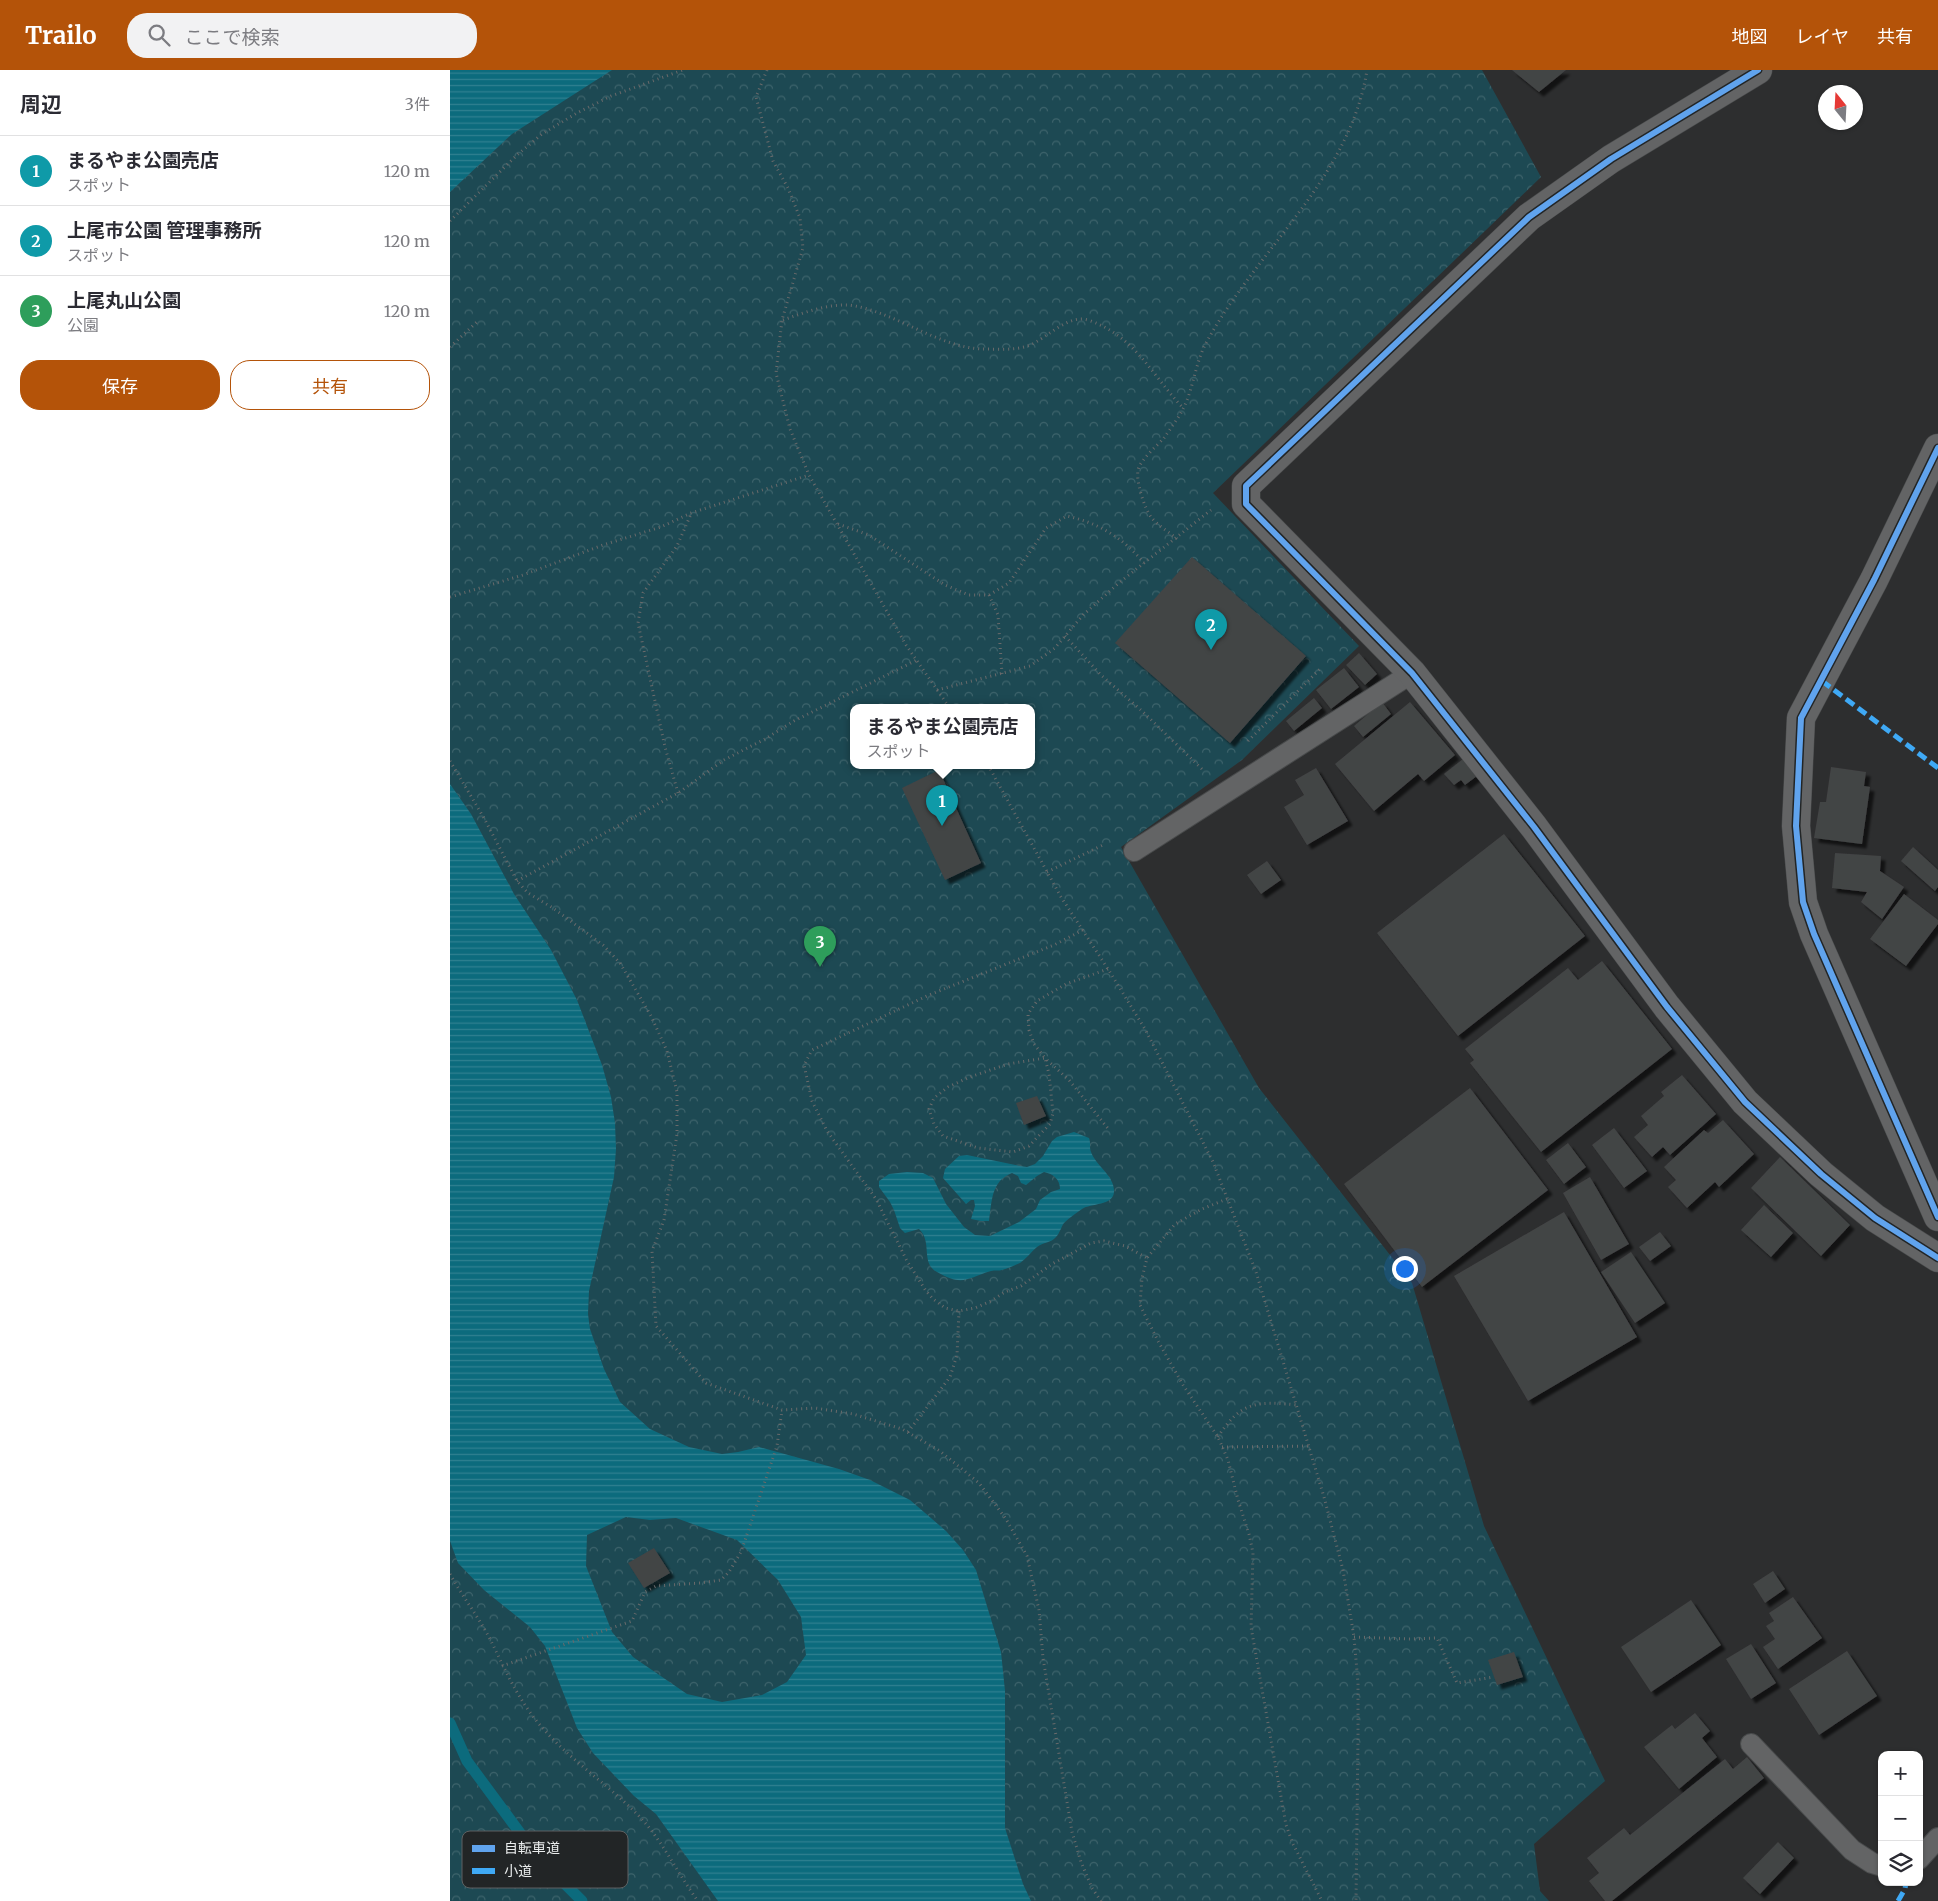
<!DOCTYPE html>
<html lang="ja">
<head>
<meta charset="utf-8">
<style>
  :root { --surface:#fff; --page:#f2f2f3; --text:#2b2b33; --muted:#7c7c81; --line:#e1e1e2; --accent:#b45309 }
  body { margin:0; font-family:Merriweather,"Noto Sans JP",serif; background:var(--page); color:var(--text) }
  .controls { position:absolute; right:15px; bottom:15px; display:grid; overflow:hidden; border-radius:10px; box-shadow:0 1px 4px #0004 }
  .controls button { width:45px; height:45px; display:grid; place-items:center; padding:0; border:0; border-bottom:1px solid var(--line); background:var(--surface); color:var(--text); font:25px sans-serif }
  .compass { position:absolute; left:1368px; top:15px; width:45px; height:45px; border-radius:50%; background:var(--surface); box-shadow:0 1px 4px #0004; rotate:342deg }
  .you { position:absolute; left:954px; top:1198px; width:18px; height:18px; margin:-12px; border:4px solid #fff; border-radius:50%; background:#1a73e8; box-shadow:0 0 0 8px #1a73e833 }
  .badge { display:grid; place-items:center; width:32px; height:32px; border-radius:50%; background:var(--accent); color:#fff; font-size:16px; font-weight:700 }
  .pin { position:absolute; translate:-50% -41px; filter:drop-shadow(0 1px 2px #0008) }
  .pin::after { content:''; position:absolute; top:26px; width:18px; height:15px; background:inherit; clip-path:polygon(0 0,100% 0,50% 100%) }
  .popup { position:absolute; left:400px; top:634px; width:185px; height:65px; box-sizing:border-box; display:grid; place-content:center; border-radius:10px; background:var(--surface); filter:drop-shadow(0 1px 4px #0005); font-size:16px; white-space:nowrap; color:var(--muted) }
  .popup b { font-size:19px; color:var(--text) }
  .popup::after { content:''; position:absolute; left:50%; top:100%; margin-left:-10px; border:10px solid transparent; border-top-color:var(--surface) }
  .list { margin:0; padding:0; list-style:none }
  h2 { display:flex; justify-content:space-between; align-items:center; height:65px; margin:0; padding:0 20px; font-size:21px }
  h2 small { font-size:16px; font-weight:400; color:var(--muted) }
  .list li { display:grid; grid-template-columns:32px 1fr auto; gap:15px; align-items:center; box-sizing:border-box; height:70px; padding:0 20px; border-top:1px solid var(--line) }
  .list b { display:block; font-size:19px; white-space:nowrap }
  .list p { margin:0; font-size:16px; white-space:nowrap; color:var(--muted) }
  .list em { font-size:16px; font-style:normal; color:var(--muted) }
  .actions { display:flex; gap:10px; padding:15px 20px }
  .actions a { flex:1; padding:11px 0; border:1px solid var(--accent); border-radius:20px; text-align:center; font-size:18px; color:var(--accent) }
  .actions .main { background:var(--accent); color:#fff }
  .icon { flex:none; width:28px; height:28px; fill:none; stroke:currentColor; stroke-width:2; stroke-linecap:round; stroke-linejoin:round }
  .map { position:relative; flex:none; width:1488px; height:1831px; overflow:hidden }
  header { display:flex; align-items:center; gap:30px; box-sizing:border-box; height:70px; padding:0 25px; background:var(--accent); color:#fff }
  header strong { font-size:24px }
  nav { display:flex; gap:28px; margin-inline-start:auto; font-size:18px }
  .search { width:350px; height:45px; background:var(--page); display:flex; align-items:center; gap:12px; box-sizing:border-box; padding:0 18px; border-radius:20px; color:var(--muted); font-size:19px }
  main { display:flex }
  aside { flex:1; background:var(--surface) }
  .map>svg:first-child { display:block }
  .park { fill:url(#park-crowns); fill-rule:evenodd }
  .water { fill:url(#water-rules); fill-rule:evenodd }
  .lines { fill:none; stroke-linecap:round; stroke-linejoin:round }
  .stream { stroke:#0c6b7d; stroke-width:11 }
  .building { fill:#434445; filter:url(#shadow) }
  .lane-casing { stroke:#484a4b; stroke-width:22 }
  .street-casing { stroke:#484a4b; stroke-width:29 }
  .path { stroke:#696a6b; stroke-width:3; stroke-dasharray:1 4; stroke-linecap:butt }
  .lane { stroke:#636465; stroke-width:20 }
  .street { stroke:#636465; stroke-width:28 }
  .quiet { stroke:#3fa9f5; stroke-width:5; stroke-dasharray:10 5; stroke-linecap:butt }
  .cycleway-casing { stroke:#222526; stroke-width:9 }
  .cycleway { stroke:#60a3ed; stroke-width:6 }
  .key { fill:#222526; stroke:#5e6162; stroke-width:1 }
  .key-label { font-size:14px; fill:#eaeded }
</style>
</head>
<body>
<header>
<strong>Trailo</strong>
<div class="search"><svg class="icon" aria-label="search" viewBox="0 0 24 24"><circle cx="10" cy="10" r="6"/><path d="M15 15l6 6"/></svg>ここで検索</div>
<nav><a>地図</a><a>レイヤ</a><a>共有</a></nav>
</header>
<main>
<aside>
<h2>周辺<small>3件</small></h2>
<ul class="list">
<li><span class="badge" style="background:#0f9aa8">1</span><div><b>まるやま公園売店</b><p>スポット</p></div><em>120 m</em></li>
<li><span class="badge" style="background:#0f9aa8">2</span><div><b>上尾市公園 管理事務所</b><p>スポット</p></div><em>120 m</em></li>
<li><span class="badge" style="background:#2e9e5b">3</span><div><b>上尾丸山公園</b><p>公園</p></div><em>120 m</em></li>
</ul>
<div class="actions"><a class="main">保存</a><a>共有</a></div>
</aside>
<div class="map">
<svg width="1488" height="1831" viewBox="0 0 1488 1831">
  <defs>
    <pattern id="park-crowns" width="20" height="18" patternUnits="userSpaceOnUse" patternTransform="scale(1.25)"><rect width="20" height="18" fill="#1d4953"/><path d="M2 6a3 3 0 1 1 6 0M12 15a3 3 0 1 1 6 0" fill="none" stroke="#3e646c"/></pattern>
    <pattern id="water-rules" width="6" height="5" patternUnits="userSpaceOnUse" patternTransform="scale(1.25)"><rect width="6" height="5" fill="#0c6b7d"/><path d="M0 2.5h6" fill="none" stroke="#308090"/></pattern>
    <filter id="shadow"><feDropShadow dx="4.5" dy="4.5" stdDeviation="1" flood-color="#0009"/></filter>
  </defs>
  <rect width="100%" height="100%" fill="#2d2e2f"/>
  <path class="park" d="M0,0H1032L1091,107L763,423L909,576L792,690L671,777L809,1018L962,1213L1034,1456L1155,1711L1084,1774L1090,1821L1099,1831H0ZM403,637H581V695H403Z"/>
  <path class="water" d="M0,0H162L62,64L0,122Z
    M0,714L21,744L64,824L101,880L127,930L152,995L161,1027L165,1053L166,1079L164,1107L139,1221L138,1244L140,1259L154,1299L170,1332L200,1359L239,1377L272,1384L288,1382L309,1377L389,1399L420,1410L460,1430L496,1461L513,1480L526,1500L551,1582L555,1621V1758L573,1814L581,1831H268L206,1744L184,1726L143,1683L127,1658L95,1576L80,1557L34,1520L8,1493L0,1471ZM176,1447L200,1450L226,1448L287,1470L328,1510L351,1547L356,1585L337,1612L312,1625L272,1632L237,1624L183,1587L162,1562L136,1496L137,1465Z
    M624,1062L639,1068C641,1073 639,1077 641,1082C646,1096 665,1106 664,1122C663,1136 641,1133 632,1139C626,1143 619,1148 614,1153C611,1157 610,1163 606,1167C601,1173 593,1172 587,1177C581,1182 576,1189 570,1193C565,1195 558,1199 552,1200C549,1201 545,1200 541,1201C517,1208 513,1217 487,1202C470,1193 483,1172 469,1159L455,1163L450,1158L444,1140L440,1132L429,1117V1111L439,1104L457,1102L473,1103L483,1108L496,1134L514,1157L525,1165L540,1166L569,1152L586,1139L590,1130L601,1122L610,1119C610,1109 603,1104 594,1102L587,1106L576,1115L571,1113L568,1106L562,1103C541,1111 542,1131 539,1151H531L521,1149L525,1136L524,1130H521L516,1134L493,1108L495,1099L509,1086L517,1085L570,1096L577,1097L585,1094L593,1086L602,1071L607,1067Z"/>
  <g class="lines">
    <path class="stream" d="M0,1653L17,1691L87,1786L132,1831"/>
  </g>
  <path class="building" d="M1062,0H1116L1089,22Z
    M742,487L856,586L780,673L665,573Z
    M909,583L927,604L915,615L896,595Z
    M894,598L909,617L881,639L866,620Z
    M864,628L872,638L844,661L836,651Z
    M932,632L941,644L913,667L904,656Z
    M960,632L1005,685L974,711L968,704L924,741L885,694Z
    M1013,689L1027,706L1015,715L1011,710L1004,715L994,704Z
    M1381,697L1416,702L1414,716L1420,717L1412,774L1364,768L1370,732H1376Z
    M866,698L898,751L857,775L834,737L854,725L845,710Z
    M489,700L531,793L495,810L452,718Z
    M1054,764L1135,866L1008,966L927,863Z
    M1463,777L1488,800V817L1485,821L1451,791Z
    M1385,783L1431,786L1430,801L1454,817L1432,849L1411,832L1417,822L1382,818Z
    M817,791L831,810L811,824L797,805Z
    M1454,824L1488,850V854L1456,896L1420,869Z
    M1152,891L1222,979L1091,1082L1020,993L1024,990L1015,979L1118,898L1128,910Z
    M1232,1005L1266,1044L1220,1085L1213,1077L1202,1087L1184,1067L1198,1055L1191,1046L1214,1026L1211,1022Z
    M1020,1018L1098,1120L972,1217L894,1114Z
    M587,1026L596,1046L574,1055L566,1033Z
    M1273,1050L1304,1084L1269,1117L1265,1112L1237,1138L1218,1117L1226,1110L1214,1097L1254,1060L1258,1063Z
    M1164,1058L1197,1101L1174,1118L1142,1075Z
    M1118,1073L1136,1097L1114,1114L1096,1090Z
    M1330,1087L1400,1155L1371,1186L1301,1118Z
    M1140,1107L1179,1174L1151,1190L1113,1123Z
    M1314,1135L1343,1163L1321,1187L1291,1160Z
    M1114,1142L1187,1267L1078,1331L1004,1206Z
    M1210,1162L1221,1176L1200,1191L1189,1177Z
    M1181,1182L1215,1233L1185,1253L1151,1202Z
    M204,1478L220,1503L194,1518L178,1493Z
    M1323,1501L1335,1519L1315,1533L1303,1514Z
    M1343,1527L1372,1568L1328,1599L1313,1577L1325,1569L1316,1556L1324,1551L1319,1543Z
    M1241,1530L1271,1575L1201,1622L1171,1577Z
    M1301,1574L1326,1613L1301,1629L1276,1589Z
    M1397,1581L1427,1626L1369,1665L1339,1619Z
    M1064,1582L1073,1607L1047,1615L1038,1590Z
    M1245,1643L1260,1661L1252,1668L1267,1687L1229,1719L1194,1677L1222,1655L1225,1659Z
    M1297,1687L1314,1708L1162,1831H1155L1139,1811L1149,1803L1137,1788L1174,1758L1180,1765L1275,1689L1283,1699Z
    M1328,1772L1344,1788L1310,1824L1293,1808Z"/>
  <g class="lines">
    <defs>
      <path id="lane" d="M684,781L962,603
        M1301,1674L1402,1780L1422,1793L1432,1796
        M1469,1789L1488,1768"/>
      <path id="street" d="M1308,0L1161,89L1079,147L796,416V434L962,603L1084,757L1217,937L1295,1032L1371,1104L1425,1148L1488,1188
        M1488,378L1424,510L1351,648L1346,756L1353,832L1364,864L1488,1147"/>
    </defs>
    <use href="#lane" class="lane-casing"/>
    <use href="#street" class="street-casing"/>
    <path class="path" d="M317,0L306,27L323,91L338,118L350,148L353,178L332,250L326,303L340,359L359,405L456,575L499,637
      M0,151L67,85L92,64L127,43L161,26L233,0
      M333,250C353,243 374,235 395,235C407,235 421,240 432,244C464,256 497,277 531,279C547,279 565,281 580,275C597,268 618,244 638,250C685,266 701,304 733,338
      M0,277L29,250
      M388,454L419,465L495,515L519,525H539L559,513L596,458L617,446C649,453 673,468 694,493
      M727,469C719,462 707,455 701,447C694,437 686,412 688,400C690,390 707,376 714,368C720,359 728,349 733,339C743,320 745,295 755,275C805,181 900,109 917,0
      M539,525L548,545L552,604
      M0,527L73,505L153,475L211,457L241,443L359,405
      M615,566L651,605L692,641L754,701
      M487,620L580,596L605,578L633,545L670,512L761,440
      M798,671L871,598
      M0,691L34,748L67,811L78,823L103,838L153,875L170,893L201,946L217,981L227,1022V1064L214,1150L202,1181L206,1256L256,1313L332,1340L365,1338L403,1344L452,1359L490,1381L529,1413L556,1449L577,1486L589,1540L593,1588L622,1762L631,1792L642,1818L651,1831
      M538,695L611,827L658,899L695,959L763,1092L806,1202L874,1427L893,1500L904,1567L908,1613V1668L906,1831
      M228,723L215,677L188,553L193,523L227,476L241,444
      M597,802L655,774
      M67,811L228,723L274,690L315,669L344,651L467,590
      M633,860L604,875L479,925L362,980L354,995L362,1031L377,1061L426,1129L457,1191L476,1221L483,1229L495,1238L509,1241L525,1238L541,1231L555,1222L571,1216L602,1194L641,1173L654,1171L675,1176L697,1188
      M658,899L616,914L587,931L578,944L579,960L584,974L595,988L599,1004L603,1043L600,1054L579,1076L563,1082L528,1078L493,1066L484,1054L479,1039L484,1028L498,1017L520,1007L558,994L595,988L619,1010L660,1061
      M777,1129L752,1139L725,1154L697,1188L692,1208L690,1235L708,1271L733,1315L768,1367L778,1390L788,1430L799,1464L803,1483L801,1557L836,1755L843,1774L872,1831
      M458,1362L500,1307L507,1285L509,1241
      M768,1367C791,1331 807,1331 847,1335
      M772,1377L859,1376
      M0,1504C12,1526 28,1546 40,1569C53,1595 64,1621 82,1645C111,1684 153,1710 187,1744C212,1769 227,1803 248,1831
      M904,1567L960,1569L987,1568L1007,1613L1044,1607
      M52,1596L182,1551L195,1522L206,1516L250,1513L271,1510L279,1502L291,1482L327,1376L332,1340"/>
    <use href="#lane" class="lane"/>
    <use href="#street" class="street"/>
    <path class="quiet" d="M1372,611L1488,698
      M1448,1831L1455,1819L1456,1812"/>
    <defs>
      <path id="cycleway" d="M1308,0L1161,89L1079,147L796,416V434L962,603L1084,757L1217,937L1295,1032L1371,1104L1425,1148L1488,1188
        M1488,378L1424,510L1351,648L1346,756L1353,832L1364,864L1488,1147"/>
    </defs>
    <use href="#cycleway" class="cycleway-casing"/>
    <use href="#cycleway" class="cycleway"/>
  </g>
  <rect x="12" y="1761" width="166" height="57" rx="8" class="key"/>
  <rect x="22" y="1775" width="23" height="7" fill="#60a3ed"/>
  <rect x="22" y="1798" width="23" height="6" fill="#3fa9f5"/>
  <g class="key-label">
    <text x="54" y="1783">自転車道</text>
    <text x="54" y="1806">小道</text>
  </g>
</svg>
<div class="controls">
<button>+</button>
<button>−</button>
<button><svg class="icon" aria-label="layers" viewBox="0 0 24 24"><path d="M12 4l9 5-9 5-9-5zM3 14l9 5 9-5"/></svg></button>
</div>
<svg class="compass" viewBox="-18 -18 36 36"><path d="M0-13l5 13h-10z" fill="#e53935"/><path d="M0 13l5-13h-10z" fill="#7c7c81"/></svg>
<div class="you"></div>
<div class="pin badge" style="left:492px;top:756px;background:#0f9aa8">1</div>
<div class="popup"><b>まるやま公園売店</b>スポット</div>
<div class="pin badge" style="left:761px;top:580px;background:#0f9aa8">2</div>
<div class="pin badge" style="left:370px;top:897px;background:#2e9e5b">3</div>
</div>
</main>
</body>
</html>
